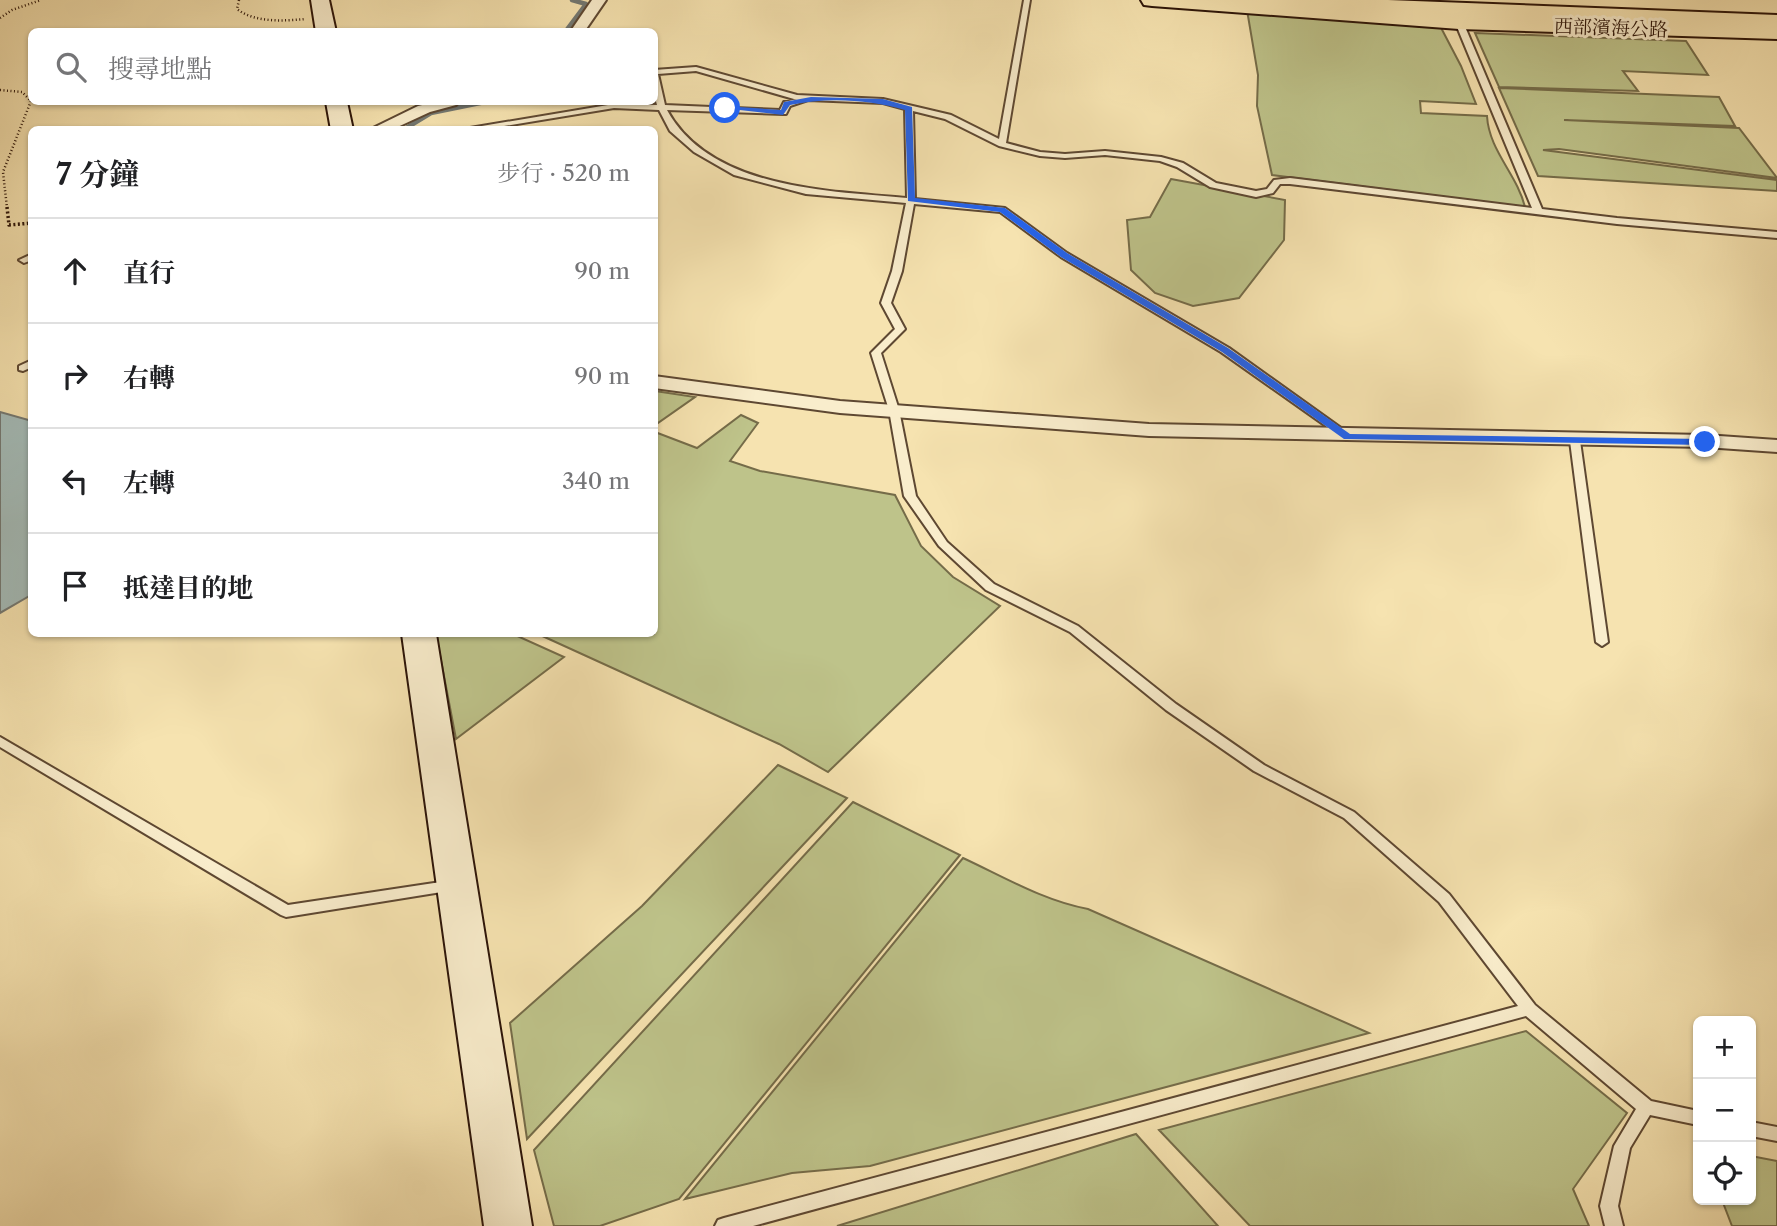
<!DOCTYPE html>
<html lang="zh-TW">
<head>
<meta charset="utf-8">
<style>
  :root { --surface:#fff; --page:#f2f2f2; --text:#202124; --muted:#757577; --line:#e0e0e0 }
  body { margin:0; font-family:"Libre Caslon Text","Noto Serif TC",serif; background:var(--page); color:var(--text) }
  .controls { position:absolute; right:21px; bottom:21px; display:grid; overflow:hidden; border-radius:10px; box-shadow:0 2px 5px #0004 }
  .controls button { width:63px; height:63px; display:grid; place-items:center; padding:0; border:0; border-bottom:2px solid var(--line); background:var(--surface); color:var(--text); font:35px sans-serif }
  .stop { position:absolute; width:21px; height:21px; margin:-16px; border:5px solid #2563eb; border-radius:50%; background:#fff }
  .stop.end { background:#2563eb; border-color:#fff; box-shadow:0 2px 7px #0008 }
  .list { margin:0; padding:0; list-style:none }
  h2 { display:flex; justify-content:space-between; align-items:center; height:91px; margin:0; padding:0 28px; font-size:30px }
  h2 small { font-size:23px; font-weight:400; color:var(--muted) }
  .list li { display:grid; grid-template-columns:46px 1fr auto; gap:21px; align-items:center; box-sizing:border-box; height:105px; padding:0 28px; border-top:2px solid var(--line) }
  .list b { display:block; font-size:26px; white-space:nowrap }
  .list em { font-size:23px; font-style:normal; color:var(--muted) }
  .icon { flex:none; width:38px; height:38px; fill:none; stroke:currentColor; stroke-width:2; stroke-linecap:round; stroke-linejoin:round }
  .map { position:relative; flex:none; width:1777px; height:1226px; overflow:hidden }
  .search { position:absolute; background:var(--surface); box-shadow:0 2px 5px #0004; left:28px; top:28px; width:630px; height:77px; display:flex; align-items:center; gap:18px; box-sizing:border-box; padding:0 24px; border-radius:10px; color:var(--muted); font-size:26px }
  .panel { position:absolute; background:var(--surface); box-shadow:0 2px 5px #0004; left:28px; top:126px; width:630px; height:511px; border-radius:10px }
  .map>svg:first-child { display:block }
  .green { fill:#bec38a; stroke:#756c49; stroke-width:2 }
  .water { fill:#a3bbb8; stroke:#737872; stroke-width:2 }
  .lines { fill:none; stroke-linecap:round; stroke-linejoin:round }
  .stream { stroke:#737872; stroke-width:4.5 }
  .lane-casing { stroke:#5e4832; stroke-width:4 }
  .street-casing { stroke:#5e4832; stroke-width:4 }
  .secondary-casing { stroke:#2c1408; stroke-width:4 }
  .primary-casing { stroke:#2c1408; stroke-width:4 }
  .highway-casing { stroke:#2c1408; stroke-width:4 }
  .path-far1 { stroke:#2c1408; stroke-width:2.5; stroke-dasharray:1 2.5; stroke-linecap:butt }
  .path { stroke:#2c1408; stroke-width:3.5; stroke-dasharray:2 2.5; stroke-linecap:butt }
  .lane { fill:#f9edcc; fill-rule:evenodd }
  .street { fill:#f9edcc; fill-rule:evenodd }
  .secondary { fill:#f9edcc; fill-rule:evenodd }
  .primary { fill:#f6e3b0; fill-rule:evenodd }
  .highway { fill:#f6e3b0; fill-rule:evenodd }
  .route { fill:#2563eb }
  .labels { text-anchor:middle; dominant-baseline:central; stroke-width:6; stroke-linejoin:round; paint-order:stroke }
  .far-street-label { font-size:19px; fill:#2c1408; stroke:#f9edcc }
</style>
</head>
<body>
<div class="map">
<svg width="1777" height="1226" viewBox="0 0 1777 1226">
  <rect width="100%" height="100%" fill="#f6e3b0"/>
  <filter id="stains"><feTurbulence type="fractalNoise" baseFrequency=".00286" numOctaves="4"/><feColorMatrix values="0 0 0 0 .2 0 0 0 0 .09 0 0 0 0 .02 0 0 0 .5 -.17"/></filter>
  <radialGradient id="worn" r=".72"><stop offset=".6" stop-color="#630" stop-opacity="0"/><stop offset="1" stop-color="#630" stop-opacity=".3"/></radialGradient>
  <path class="green" d="M1247,10L1438,22L1461,66L1476,104L1420,101L1421,113L1487,116C1489,151 1517,174 1525,207L1272,175L1257,106L1258,75Z
    M1475,33L1686,41L1708,75L1623,71L1638,91L1499,87Z
    M1499,88L1719,97L1735,126L1564,120L1739,128L1777,178L1559,149L1543,150L1777,180V191L1538,176Z
    M1171,179L1285,200L1284,240L1239,298L1193,306L1155,293L1131,270L1127,220L1150,217Z
    M654,391H655L695,397L655,425Z
    M741,415L758,423L730,461L760,471L895,495L921,546L953,577L1000,606L828,772L779,744L538,634H654L655,432L697,448Z
    M436,634H513L564,657L456,739Z
    M778,765L847,798L527,1139L510,1023L642,906Z
    M853,802L960,855L679,1199L600,1226H554L534,1150Z
    M963,858C1004,877 1044,901 1088,909L1369,1033L870,1166L792,1173L685,1199Z
    M1526,1031L1627,1113L1573,1189L1589,1226H1250L1159,1130Z
    M1136,1134L1218,1226H837Z
    M1751,1156L1777,1161V1226H1732L1722,1200H1751Z"/>
  <path class="water" d="M0,412L32,421L31,595L0,613Z"/>
  <g class="lines">
    <path class="stream" d="M565,32L586,4L572,0
      M403,130L431,113L485,102"/>
    <defs>
      <path id="lane" d="M1024,0H1030L1006,143L1040,152L1065,154L1105,151L1161,157L1183,163L1216,183L1256,191L1267,189L1274,180L1290,178L1532,208L1455,22L1459,20L1463,22L1542,209L1617,218L1777,232V238L1617,224L1290,184H1280L1273,193L1256,197L1210,187L1177,167L1160,161L1105,155L1065,158L1040,156L999,146L945,119L913,111L915,199L1005,208L1067,253L1229,348L1352,436L1347,439L1343,438L1221,352L1061,257L1000,212L914,204L902,271L891,303L905,329L881,353L899,410L916,496L947,542L994,584L1078,626L1176,704L1264,765L1354,812L1449,894L1535,1005L1651,1101L1698,1111V1125L1650,1115L1630,1148L1618,1206L1623,1226H1605L1600,1206L1614,1146L1636,1109L1526,1016L753,1226H715L718,1220L724,1218L1518,1006L1439,902L1344,818L1254,771L1166,710L1070,632L986,590L939,546L904,496L889,410L871,353L895,329L881,303L892,271L906,203L806,194L734,175L694,152L670,131L659,110L614,108L480,130H458L614,104L657,105L654,94V70L696,67L797,95L883,99L951,115L999,139ZM696,71L794,99H797L784,102L780,110L665,105L658,74ZM808,100L883,103L905,109L907,198C828,191 710,189 667,110L783,114H786L790,106Z
        M32,254V260L24,263L19,260Z
        M32,360V367L23,371L19,370V366Z
        M1575,438L1580,441L1608,642L1602,646L1596,642L1570,441Z
        M0,737L288,905L454,880L459,881L461,885L459,889L454,890L286,917L281,915L0,747Z
        M1751,1122L1777,1127V1141L1751,1136Z"/>
      <path id="street" d="M592,0H606L584,32H570Z
        M435,102H459L456,105L430,112L391,130H369L418,106Z
        M654,376L840,401L1149,424L1705,435L1777,440V452L1705,447L1149,436L840,413L654,388Z"/>
      <path id="secondary" d="M311,0H329L336,32H316Z
        M326,102H347L353,130H331Z
        M402,634H436L532,1226H484Z"/>
      <path id="primary" d="M1141,0H1243L1459,15L1777,25V39L1459,29L1152,6L1144,5Z"/>
      <path id="highway" d="M1210,0H1388L1777,15V29L1455,18L1326,9L1317,12L1221,6L1213,5Z"/>
    </defs>
    <use href="#lane" class="lane-casing"/>
    <use href="#street" class="street-casing"/>
    <use href="#secondary" class="secondary-casing"/>
    <use href="#primary" class="primary-casing"/>
    <use href="#highway" class="highway-casing"/>
    <path class="path-far1" d="M239,0L237,9C255,23 284,21 305,19
      M0,18L12,10L41,0
      M0,90L22,92L31,101L3,172L7,208"/>
    <path class="path" d="M7,207L9,225L32,223"/>
    <use href="#lane" class="lane"/>
    <use href="#street" class="street"/>
    <use href="#secondary" class="secondary"/>
    <use href="#primary" class="primary"/>
    <use href="#highway" class="highway"/>
  </g>
  <path class="route" d="M811,97L883,99L912,107L915,198L1005,208L1067,253L1228,348L1350,434L1705,439L1710,442L1705,445L1344,439L1222,352L1061,257L1000,212L908,201L905,110C869,99 826,97 790,105L783,115L722,108L725,106L781,110L784,102Z"/>
  <g class="labels">
    <g class="far-street-label">
      <text transform="translate(1611 28) rotate(2)">西部濱海公路</text>
    </g>
  </g>
  <rect width="100%" height="100%" filter="url(#stains)"/>
  <rect width="100%" height="100%" fill="url(#worn)"/>
</svg>
<div class="controls">
<button>+</button>
<button>−</button>
<button><svg class="icon" aria-label="locate" viewBox="0 0 24 24"><circle cx="12" cy="12" r="6"/><path d="M12 2v4M12 18v4M2 12h4M18 12h4"/></svg></button>
</div>
<div class="stop" style="left:725px;top:108px"></div>
<div class="stop end" style="left:1705px;top:442px"></div>
<div class="search"><svg class="icon" aria-label="search" viewBox="0 0 24 24"><circle cx="10" cy="10" r="6"/><path d="M15 15l6 6"/></svg>搜尋地點</div>
<section class="panel">
<h2>7 分鐘<small>步行 · 520 m</small></h2>
<ul class="list">
<li><svg class="icon" aria-label="ahead" viewBox="0 0 24 24"><path d="M12 20V5M6 11l6-6 6 6"/></svg><div><b>直行</b></div><em>90 m</em></li>
<li><svg class="icon" aria-label="right" viewBox="0 0 24 24"><path d="M7 20v-9h11M14 6l5 5-5 5"/></svg><div><b>右轉</b></div><em>90 m</em></li>
<li><svg class="icon" aria-label="left" viewBox="0 0 24 24"><path d="M17 20v-9H6M10 6l-5 5 5 5"/></svg><div><b>左轉</b></div><em>340 m</em></li>
<li><svg class="icon" aria-label="arrive" viewBox="0 0 24 24"><path d="M6 21V4h12l-3 4 3 4H6"/></svg><div><b>抵達目的地</b></div></li>
</ul>
</section>
</div>
</body>
</html>
